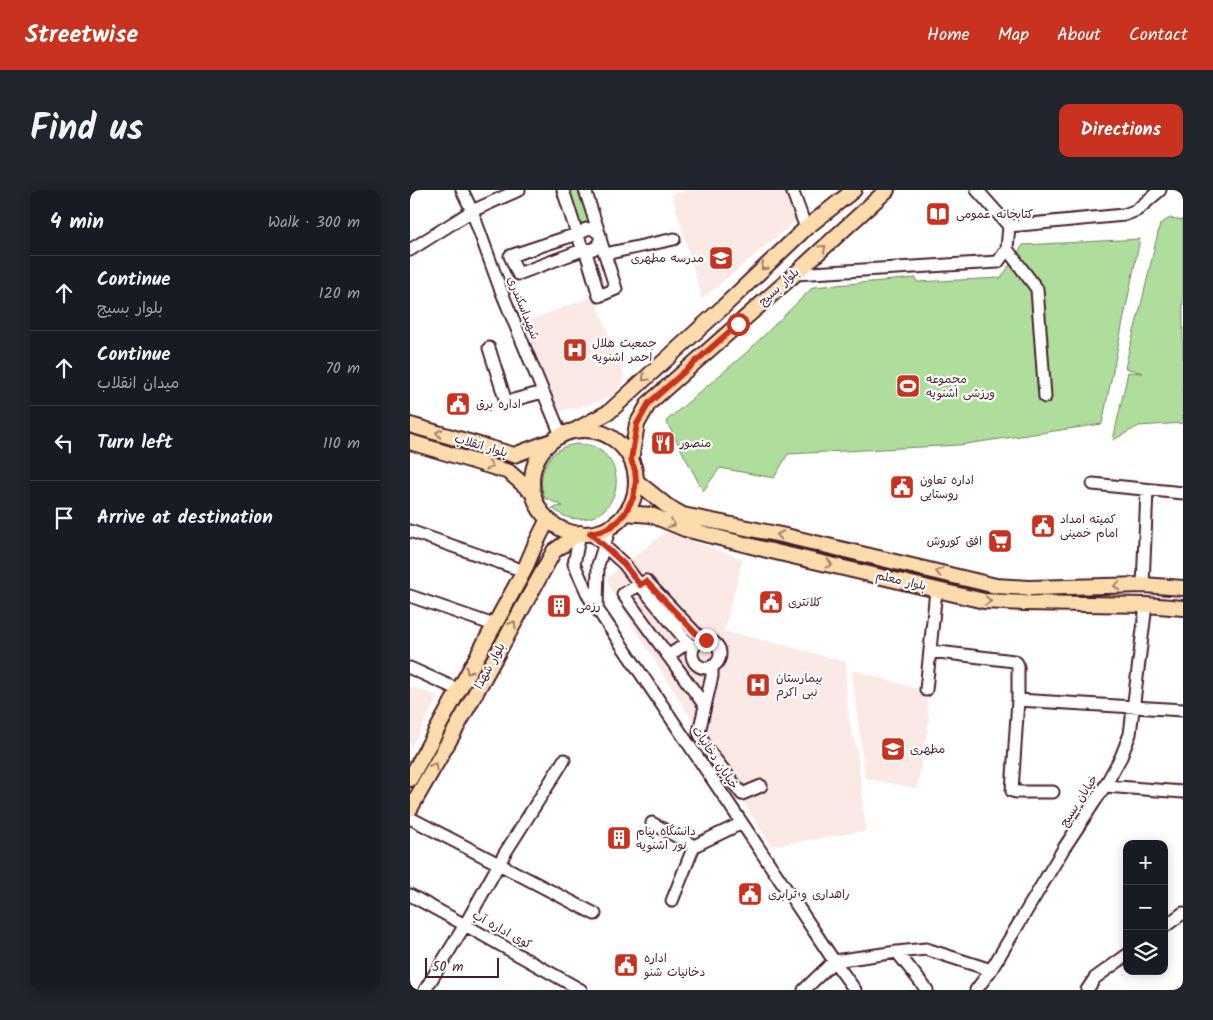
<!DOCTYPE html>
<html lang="en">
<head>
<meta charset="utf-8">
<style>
  :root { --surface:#171b24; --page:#20242c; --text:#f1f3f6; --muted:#9ea1a6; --line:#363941; --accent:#c8321e }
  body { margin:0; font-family:Kalam,"Playpen Sans Arabic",sans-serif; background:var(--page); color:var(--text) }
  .controls { position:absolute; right:15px; bottom:15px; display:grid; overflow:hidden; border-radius:10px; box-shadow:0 2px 12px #0003 }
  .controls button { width:45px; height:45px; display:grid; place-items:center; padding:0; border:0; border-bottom:1px solid var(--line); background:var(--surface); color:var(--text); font:25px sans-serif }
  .scale { position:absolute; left:15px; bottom:12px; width:74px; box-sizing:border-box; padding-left:5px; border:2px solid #4a1f2b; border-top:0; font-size:14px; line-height:18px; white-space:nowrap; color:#4a1f2b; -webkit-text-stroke:4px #fff; paint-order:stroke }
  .stop { position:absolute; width:15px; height:15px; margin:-11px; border:4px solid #c8321e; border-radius:50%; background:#fff }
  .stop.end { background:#c8321e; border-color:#fff; box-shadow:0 1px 5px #0008 }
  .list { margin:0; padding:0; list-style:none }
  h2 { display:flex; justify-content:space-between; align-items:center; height:65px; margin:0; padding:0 20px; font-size:21px }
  h2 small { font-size:16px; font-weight:400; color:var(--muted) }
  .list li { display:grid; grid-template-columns:32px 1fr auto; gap:15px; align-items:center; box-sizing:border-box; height:75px; padding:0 20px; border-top:1px solid var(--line) }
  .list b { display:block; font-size:19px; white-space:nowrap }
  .list p { margin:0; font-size:16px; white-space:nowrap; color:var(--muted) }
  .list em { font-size:16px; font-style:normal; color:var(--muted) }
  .icon { flex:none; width:28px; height:28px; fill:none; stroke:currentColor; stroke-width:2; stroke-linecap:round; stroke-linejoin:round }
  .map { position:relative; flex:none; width:773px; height:800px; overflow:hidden; border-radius:10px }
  header { display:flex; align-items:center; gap:30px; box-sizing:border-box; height:70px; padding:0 25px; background:var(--accent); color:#fff }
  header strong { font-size:24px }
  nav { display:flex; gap:28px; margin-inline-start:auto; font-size:18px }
  .intro { display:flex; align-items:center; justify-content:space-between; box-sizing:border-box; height:120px; padding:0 30px }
  h1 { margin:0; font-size:35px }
  .button { padding:12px 22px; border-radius:10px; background:var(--accent); color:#fff; font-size:18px; font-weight:700 }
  main { display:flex; gap:30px; padding:0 30px }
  aside { flex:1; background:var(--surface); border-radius:10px; box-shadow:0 2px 12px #0003 }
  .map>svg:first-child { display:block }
  .built { fill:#fbe9e6 }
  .green { fill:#aedd9c; stroke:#7c7e64 }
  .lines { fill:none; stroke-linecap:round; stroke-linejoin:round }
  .minor-casing { stroke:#4a1f2b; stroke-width:15 }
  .major-casing { stroke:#4a1f2b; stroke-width:18 }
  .minor { stroke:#fff; stroke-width:11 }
  .major { stroke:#fcdcac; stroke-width:14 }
  .oneway { stroke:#a37e6c }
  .route { stroke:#c8321e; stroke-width:6 }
  .labels { text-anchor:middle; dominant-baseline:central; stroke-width:4.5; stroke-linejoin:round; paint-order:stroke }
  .poi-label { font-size:12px; fill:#4a1f2b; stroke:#fff; text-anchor:start }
  .street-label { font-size:12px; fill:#4a1f2b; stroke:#fff }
</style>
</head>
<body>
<header>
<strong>Streetwise</strong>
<nav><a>Home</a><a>Map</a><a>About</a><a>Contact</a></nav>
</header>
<div class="intro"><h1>Find us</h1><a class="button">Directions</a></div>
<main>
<aside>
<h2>4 min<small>Walk · 300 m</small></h2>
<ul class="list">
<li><svg class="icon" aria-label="ahead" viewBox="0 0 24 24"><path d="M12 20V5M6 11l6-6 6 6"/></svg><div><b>Continue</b><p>بلوار بسیج</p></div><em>120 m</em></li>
<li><svg class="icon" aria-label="ahead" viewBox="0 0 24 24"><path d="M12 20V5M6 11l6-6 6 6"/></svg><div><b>Continue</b><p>میدان انقلاب</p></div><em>70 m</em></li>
<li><svg class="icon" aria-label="left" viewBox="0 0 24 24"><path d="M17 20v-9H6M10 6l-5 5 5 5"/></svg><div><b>Turn left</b></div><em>110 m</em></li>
<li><svg class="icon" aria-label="arrive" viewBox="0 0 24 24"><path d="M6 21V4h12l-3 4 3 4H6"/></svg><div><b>Arrive at destination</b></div></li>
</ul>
</aside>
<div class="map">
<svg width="773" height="800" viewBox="0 0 773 800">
  <rect width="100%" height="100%" fill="#fff"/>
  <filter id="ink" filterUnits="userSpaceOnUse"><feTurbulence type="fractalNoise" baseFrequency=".02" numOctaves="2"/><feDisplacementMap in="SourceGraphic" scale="10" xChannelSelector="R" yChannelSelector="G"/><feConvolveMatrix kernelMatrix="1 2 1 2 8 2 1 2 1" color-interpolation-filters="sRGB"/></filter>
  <g filter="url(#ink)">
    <path class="built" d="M280,0H378L389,28L292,109L262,4Z
      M184,106L215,187L205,204L187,212L171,217L148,221L114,132Z
      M256,342L333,369L314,441L372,455L436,472L437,518L442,542L447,559L456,641L361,656L203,404L197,389L209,378Z
      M442,480L508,499L516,500L519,530L507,599L455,588Z
      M0,496L28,506L0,560Z"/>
    <path class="green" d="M161,0H171L179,30L176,35L169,31L160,1Z
      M760,28L773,30V233L729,236L703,250L718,182L733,183L715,178L719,160L731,115L750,34Z
      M730,49L692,234L549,255L378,264L364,288L310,278L293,301L256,231L337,162L403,97L506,88L507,92L591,88L613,55Z
      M166,254C175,254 184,255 191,261C219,282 206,328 171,329C164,329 158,328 152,325C149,323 145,320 142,318L153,316L135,308C134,305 132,301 132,297C129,281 139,263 154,257C158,255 162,255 166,254Z"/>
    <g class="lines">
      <defs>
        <path id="minor" d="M52,0L62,21L90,98L151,245
          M153,0L167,44L100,66L108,84L175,59L189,106L206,99L190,49
          M175,0L190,46C191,58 181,63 172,57L167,44L171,43C176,37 183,37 188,43
          M382,0L396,38
          M567,0L599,36L714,25L727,20L750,0
          M597,59L627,99L635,207
          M0,60L62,21L109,0
          M195,64L264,49
          M385,84L588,72L597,59L599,36
          M79,158L96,212L133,202
          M683,294L773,303
          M0,341L114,381
          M170,343L164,374L179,407L332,633L424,771L445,800
          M180,343L214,374L230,395L283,459
          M733,395L737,300
          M0,406L84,435
          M187,419L188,375L200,337
          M292,450L236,391L213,404L295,516
          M282 464a14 14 0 1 1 28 0a14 14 0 1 1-28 0Z
          M520,461L604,471L607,473L608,477V510L602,601L606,602H643
          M258,466L277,453
          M302,476V486L289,542L295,556L332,604L351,596
          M0,478L49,500
          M516,500L526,400
          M608,510L773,520
          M695,596L773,602
          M0,628L185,724
          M242,633L284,656L332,633
          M0,705L55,735L171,800
          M262,711L284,656
          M754,737L773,723
          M487,762L517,800
          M15,800L55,735L95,663L154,570
          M394,800L424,771L487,762L516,759L581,780
          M566,800L581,780L654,658L695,596L711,567L720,544L736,415
          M677,800L685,788L717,765"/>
        <path id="major" d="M0,235L104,265L139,252
          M122 292a52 52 0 1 1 104 0a52 52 0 1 1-104 0Z
          M164,241L199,222L311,119L396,38L444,0
          M0,252L99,282L124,304
          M221,270L227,234L239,213L385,84L477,0
          M226,291L257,316L273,325L376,346L586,396L619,398L733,395L773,398
          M215,323L241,325L275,339L357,360L574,411L614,413L736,415L773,418
          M0,589L114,381L125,355L138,329
          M0,619L43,544L144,361L170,343"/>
      </defs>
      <use href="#minor" class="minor-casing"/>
      <use href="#major" class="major-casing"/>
      <use href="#minor" class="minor"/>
      <use href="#major" class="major"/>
    </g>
    <defs><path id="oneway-chevron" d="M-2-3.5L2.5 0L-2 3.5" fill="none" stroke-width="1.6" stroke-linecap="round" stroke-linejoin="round" transform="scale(1.25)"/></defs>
    <g class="oneway">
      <use href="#oneway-chevron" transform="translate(413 58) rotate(-42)"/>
      <use href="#oneway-chevron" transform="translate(354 77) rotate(137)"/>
      <use href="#oneway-chevron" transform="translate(235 188) rotate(137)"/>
      <use href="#oneway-chevron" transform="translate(29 243) rotate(-164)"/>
      <use href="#oneway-chevron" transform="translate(80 276) rotate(17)"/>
      <use href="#oneway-chevron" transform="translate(262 334) rotate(22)"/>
      <use href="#oneway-chevron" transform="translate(370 345) rotate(-168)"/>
      <use href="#oneway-chevron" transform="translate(419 374) rotate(13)"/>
      <use href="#oneway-chevron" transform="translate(529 382) rotate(-167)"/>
      <use href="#oneway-chevron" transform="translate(707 396) rotate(179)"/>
      <use href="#oneway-chevron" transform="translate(578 411) rotate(6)"/>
      <use href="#oneway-chevron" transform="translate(103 434) rotate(-61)"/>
      <use href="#oneway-chevron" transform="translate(59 481) rotate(118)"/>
      <use href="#oneway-chevron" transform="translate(24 576) rotate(-60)"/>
    </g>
  </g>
  <g class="lines" filter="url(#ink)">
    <path class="route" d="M296,450H292L236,391L230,395L214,374L180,343L190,341L200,337L208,331L215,323L223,308L226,291L225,280L221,270L227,234L239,213L328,134"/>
  </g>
  <defs>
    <symbol id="library-square" viewBox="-11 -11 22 22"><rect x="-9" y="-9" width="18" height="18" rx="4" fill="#c8321e" stroke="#fff"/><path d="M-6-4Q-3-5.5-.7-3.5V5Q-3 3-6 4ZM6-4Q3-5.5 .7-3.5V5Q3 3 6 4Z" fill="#fff"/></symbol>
    <symbol id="school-square" viewBox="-11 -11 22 22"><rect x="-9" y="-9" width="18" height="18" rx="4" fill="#c8321e" stroke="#fff"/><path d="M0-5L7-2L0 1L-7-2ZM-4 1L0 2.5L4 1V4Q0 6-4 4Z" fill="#fff"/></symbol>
    <symbol id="hospital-square" viewBox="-11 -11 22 22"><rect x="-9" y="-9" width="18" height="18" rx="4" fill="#c8321e" stroke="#fff"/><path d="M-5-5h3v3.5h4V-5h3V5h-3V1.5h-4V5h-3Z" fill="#fff"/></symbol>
    <symbol id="stadium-square" viewBox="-11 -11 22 22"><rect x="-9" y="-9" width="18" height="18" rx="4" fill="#c8321e" stroke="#fff"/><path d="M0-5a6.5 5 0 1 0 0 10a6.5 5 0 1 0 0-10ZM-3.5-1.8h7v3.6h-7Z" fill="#fff"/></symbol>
    <symbol id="civic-square" viewBox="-11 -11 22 22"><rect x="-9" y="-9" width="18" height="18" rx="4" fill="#c8321e" stroke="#fff"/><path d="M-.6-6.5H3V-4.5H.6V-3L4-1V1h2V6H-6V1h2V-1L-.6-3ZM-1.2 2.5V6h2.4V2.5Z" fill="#fff"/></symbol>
    <symbol id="restaurant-square" viewBox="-11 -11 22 22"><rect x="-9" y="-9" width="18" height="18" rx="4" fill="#c8321e" stroke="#fff"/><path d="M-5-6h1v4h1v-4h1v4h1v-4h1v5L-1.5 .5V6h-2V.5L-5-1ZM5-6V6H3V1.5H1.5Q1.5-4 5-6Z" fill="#fff"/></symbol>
    <symbol id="supermarket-square" viewBox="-11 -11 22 22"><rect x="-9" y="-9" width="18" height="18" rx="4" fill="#c8321e" stroke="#fff"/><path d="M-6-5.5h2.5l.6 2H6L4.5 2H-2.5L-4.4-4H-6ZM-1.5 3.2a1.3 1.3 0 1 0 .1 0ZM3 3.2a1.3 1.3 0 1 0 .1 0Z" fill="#fff"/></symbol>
    <symbol id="building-square" viewBox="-11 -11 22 22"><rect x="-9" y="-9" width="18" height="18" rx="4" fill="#c8321e" stroke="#fff"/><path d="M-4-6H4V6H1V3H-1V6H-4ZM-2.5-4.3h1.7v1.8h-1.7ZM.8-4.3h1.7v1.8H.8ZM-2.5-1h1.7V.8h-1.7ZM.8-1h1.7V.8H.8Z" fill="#fff"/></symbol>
  </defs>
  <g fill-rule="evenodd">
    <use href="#library-square" x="514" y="10" width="28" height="28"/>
    <use href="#school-square" x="297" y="54" width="28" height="28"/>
    <use href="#hospital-square" x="151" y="146" width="28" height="28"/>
    <use href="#stadium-square" x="484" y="182" width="28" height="28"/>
    <use href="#civic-square" x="34" y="200" width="28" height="28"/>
    <use href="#restaurant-square" x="239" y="239" width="28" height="28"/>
    <use href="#civic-square" x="478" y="283" width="28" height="28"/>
    <use href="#civic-square" x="619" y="322" width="28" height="28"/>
    <use href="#supermarket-square" x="576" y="337" width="28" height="28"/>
    <use href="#civic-square" x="347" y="398" width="28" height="28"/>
    <use href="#building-square" x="135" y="402" width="28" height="28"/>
    <use href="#hospital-square" x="334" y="481" width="28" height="28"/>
    <use href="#school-square" x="469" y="545" width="28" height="28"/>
    <use href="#building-square" x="195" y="634" width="28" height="28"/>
    <use href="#civic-square" x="326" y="690" width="28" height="28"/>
    <use href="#civic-square" x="202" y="761" width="28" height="28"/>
  </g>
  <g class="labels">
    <g class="poi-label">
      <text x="546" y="24">کتابخانه عمومی</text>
      <text x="294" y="68" text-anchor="end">مدرسه مطهری</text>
      <text x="182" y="153">جمعیت هلال<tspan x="182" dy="14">احمر اشنویه</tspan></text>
      <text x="516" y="189">مجموعه<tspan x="516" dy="14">ورزشی اشنویه</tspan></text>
      <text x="66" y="214">اداره برق</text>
      <text x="270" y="253">منصور</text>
      <text x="510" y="290">اداره تعاون<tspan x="510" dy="14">روستایی</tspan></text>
      <text x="650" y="329">کمیته امداد<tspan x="650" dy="14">امام خمینی</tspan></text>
      <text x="572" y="351" text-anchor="end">افق کوروش</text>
      <text x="378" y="412">کلانتری</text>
      <text x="166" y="416">رزمی</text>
      <text x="366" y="488">بیمارستان<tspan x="366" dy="14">نبی اکرم</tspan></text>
      <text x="500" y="559">مطهری</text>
      <text x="226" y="641">دانشگاه پیام<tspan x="226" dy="14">نور اشنویه</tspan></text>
      <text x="358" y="704">راهداری و ترابری</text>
      <text x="234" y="768">اداره<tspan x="234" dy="14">دخانیات شنو</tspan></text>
    </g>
    <g class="street-label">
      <text transform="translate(369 97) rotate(-42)">بلوار بسیج</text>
      <text transform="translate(113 118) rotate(68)">شهیداسکندری</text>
      <text transform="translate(71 256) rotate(16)">بلوار انقلاب</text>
      <text transform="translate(491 391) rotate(13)">بلوار معلم</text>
      <text transform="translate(80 476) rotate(-61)">بلوار شهدا</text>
      <text transform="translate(305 568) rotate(56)">خیابان دخانیات</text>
      <text transform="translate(669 611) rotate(-57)">خیابان بسبچ</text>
      <text transform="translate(92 740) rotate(29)">کوی اداره آب</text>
    </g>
  </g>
</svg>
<div class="controls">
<button>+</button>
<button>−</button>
<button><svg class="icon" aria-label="layers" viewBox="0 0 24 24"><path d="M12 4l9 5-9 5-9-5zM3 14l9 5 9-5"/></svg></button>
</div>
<div class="scale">50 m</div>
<div class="stop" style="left:328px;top:134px"></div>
<div class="stop end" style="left:296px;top:450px"></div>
</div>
</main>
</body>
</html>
